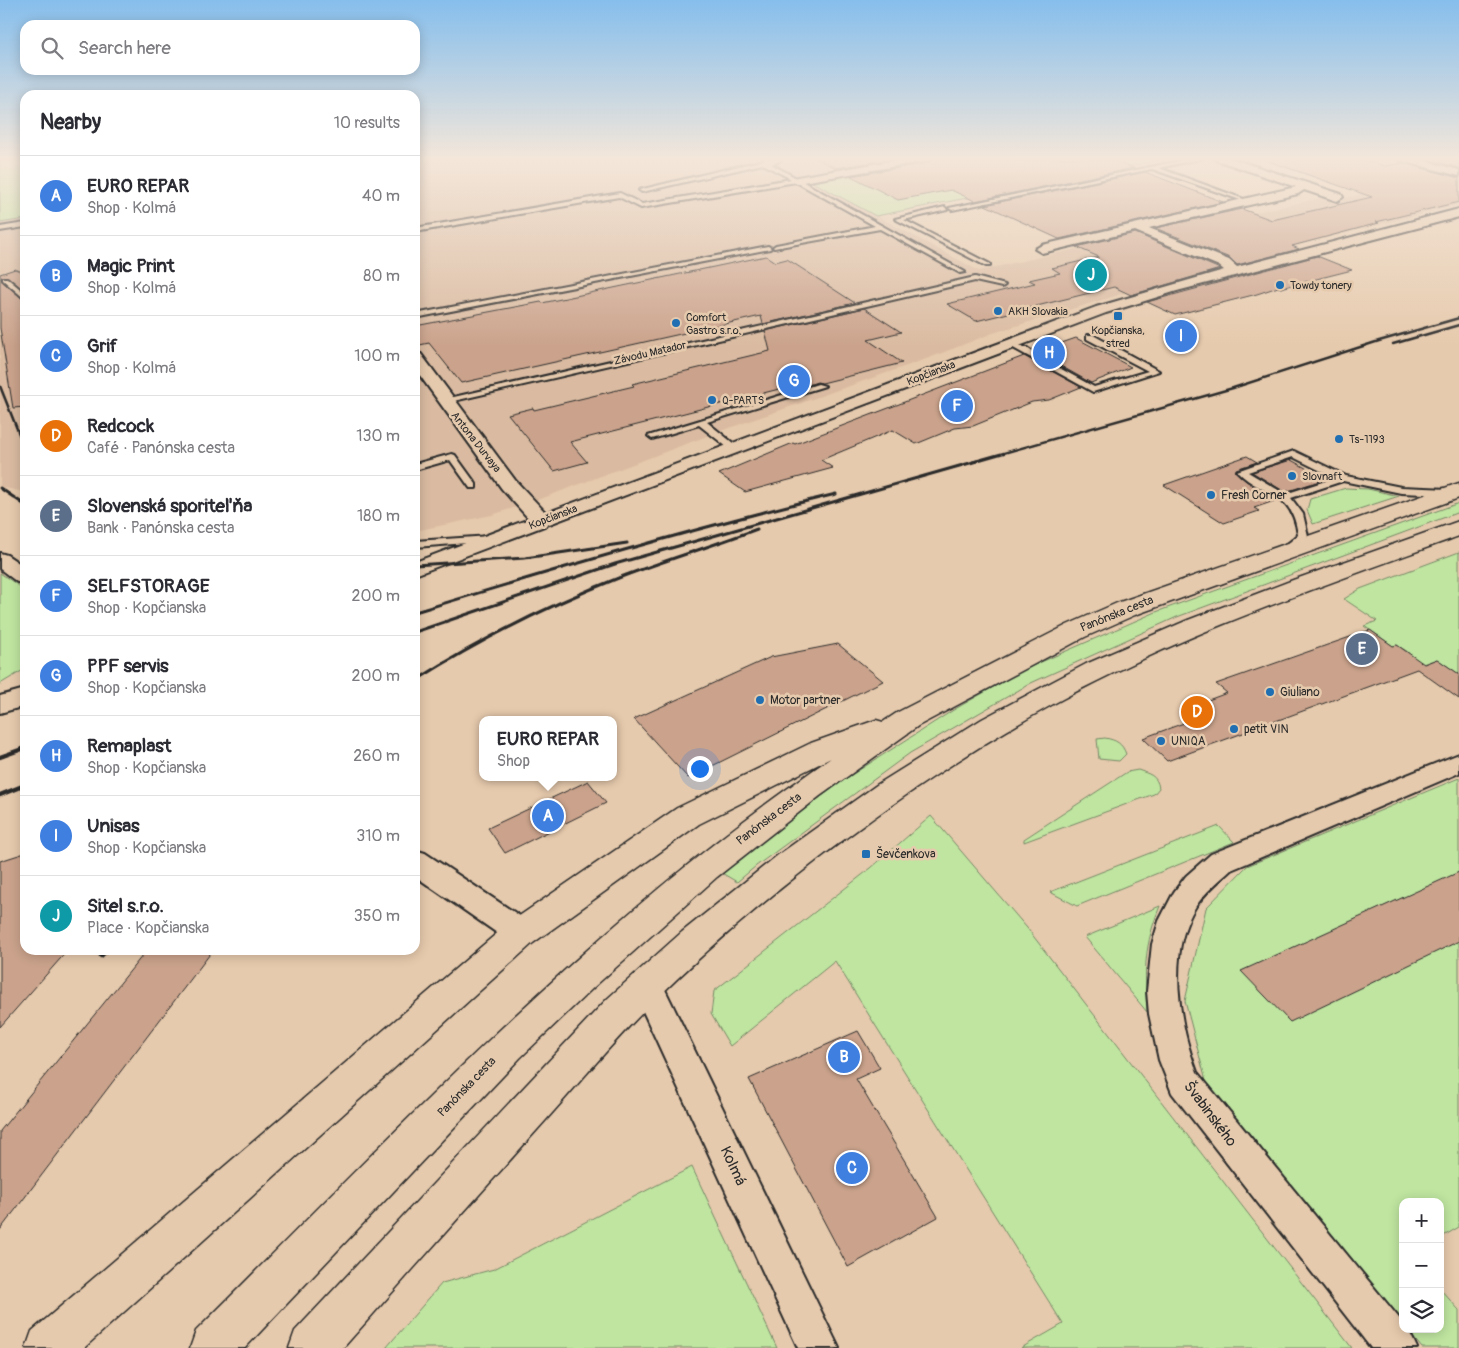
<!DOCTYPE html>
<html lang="en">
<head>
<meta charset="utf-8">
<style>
  :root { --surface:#fff; --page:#f7f7f7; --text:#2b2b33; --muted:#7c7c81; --line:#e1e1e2; --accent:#1f6fb2 }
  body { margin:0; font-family:Pangolin,sans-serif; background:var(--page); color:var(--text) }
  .controls { position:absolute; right:15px; bottom:15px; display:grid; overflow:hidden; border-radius:10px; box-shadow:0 2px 12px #0003 }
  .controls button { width:45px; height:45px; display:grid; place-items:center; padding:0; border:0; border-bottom:1px solid var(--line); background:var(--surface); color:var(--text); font:25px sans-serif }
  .you { position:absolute; left:699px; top:768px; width:18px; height:18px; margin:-12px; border:4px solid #fff; border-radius:50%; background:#1a73e8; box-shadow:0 0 0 8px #1a73e833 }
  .badge { display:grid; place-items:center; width:32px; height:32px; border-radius:50%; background:var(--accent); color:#fff; font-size:16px; font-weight:700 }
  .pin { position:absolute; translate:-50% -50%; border:2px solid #fff; box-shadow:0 1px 5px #0006 }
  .popup { position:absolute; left:479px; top:716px; width:138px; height:65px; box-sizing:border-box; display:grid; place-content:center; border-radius:10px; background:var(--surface); filter:drop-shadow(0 1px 4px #0005); font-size:16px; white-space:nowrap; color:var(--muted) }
  .popup b { font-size:19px; color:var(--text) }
  .popup::after { content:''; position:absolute; left:50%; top:100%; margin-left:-10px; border:10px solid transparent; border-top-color:var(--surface) }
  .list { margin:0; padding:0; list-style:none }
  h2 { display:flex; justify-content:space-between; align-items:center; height:65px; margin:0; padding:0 20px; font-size:21px }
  h2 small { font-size:16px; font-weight:400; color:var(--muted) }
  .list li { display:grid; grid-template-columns:32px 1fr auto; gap:15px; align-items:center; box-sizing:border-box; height:80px; padding:0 20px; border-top:1px solid var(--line) }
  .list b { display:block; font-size:19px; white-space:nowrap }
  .list p { margin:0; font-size:16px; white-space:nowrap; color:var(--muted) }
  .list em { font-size:16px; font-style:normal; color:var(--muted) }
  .icon { flex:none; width:28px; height:28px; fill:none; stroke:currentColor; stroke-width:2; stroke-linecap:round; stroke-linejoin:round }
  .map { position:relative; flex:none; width:1459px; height:1348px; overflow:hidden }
  .search { position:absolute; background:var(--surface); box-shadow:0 2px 12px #0003; left:20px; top:20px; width:400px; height:55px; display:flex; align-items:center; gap:12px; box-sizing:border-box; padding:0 18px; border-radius:15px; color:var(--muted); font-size:19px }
  .panel { position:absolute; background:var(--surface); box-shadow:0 2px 12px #0003; left:20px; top:90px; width:400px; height:865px; border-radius:15px }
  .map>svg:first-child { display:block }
  .built { fill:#dabba1 }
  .green { fill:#bfe5a0; stroke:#758866 }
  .building { fill:#cba38c; stroke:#2b2b2b }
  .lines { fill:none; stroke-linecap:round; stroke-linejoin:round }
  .service-casing { stroke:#2b2b2b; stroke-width:4 }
  .minor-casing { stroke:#2b2b2b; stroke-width:4 }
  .secondary-casing { stroke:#2b2b2b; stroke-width:3 }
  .service { fill:#e6caad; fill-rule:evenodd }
  .minor { fill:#e6caad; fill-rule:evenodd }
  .secondary { fill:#e6caad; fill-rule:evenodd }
  .rail-far2 { stroke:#2b2b2b; stroke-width:2.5 }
  .rail-far1 { stroke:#2b2b2b; stroke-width:3 }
  .rail { stroke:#2b2b2b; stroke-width:4.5 }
  .poi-dot { fill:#1f6fb2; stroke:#e6caad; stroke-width:2 }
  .labels { text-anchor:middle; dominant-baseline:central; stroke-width:5; stroke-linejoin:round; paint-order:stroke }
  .far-poi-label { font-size:11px; fill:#2b2b2b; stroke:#e6caad; text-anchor:start }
  .far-street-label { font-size:11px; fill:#2b2b2b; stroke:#e6caad }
  .poi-label { font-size:12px; fill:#2b2b2b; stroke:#e6caad; text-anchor:start }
  .street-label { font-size:12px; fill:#2b2b2b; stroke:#e6caad }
  .near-street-label { font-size:15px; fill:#2b2b2b; stroke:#e6caad }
</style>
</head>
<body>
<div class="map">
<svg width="1459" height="1348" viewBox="0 0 1459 1348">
  <rect width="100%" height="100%" fill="#e6caad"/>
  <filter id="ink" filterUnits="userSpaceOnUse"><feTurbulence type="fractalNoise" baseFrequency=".02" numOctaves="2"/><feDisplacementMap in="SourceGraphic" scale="10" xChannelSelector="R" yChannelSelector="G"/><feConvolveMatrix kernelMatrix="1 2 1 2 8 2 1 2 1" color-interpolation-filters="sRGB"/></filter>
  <g filter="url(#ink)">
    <path class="built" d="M432,158H1169L877,216L979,271L1132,236L1147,242L1168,236L1161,233L1169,231L1322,198H1345L1407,184L1459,199V205L1224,263L993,333L929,358L715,433L543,498L492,515L415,531V160Z
      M25,219V492L0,487V223Z"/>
    <path class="green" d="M0,158H25V219L0,223Z
      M926,158H1169L876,216L807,179Z
      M1346,488L1368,489L1399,496L1313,524L1307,510L1310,499Z
      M1459,503V512L1177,617L1031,683L910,753L756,866L737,882L720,872L845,779L955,709L1025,669L1156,612Z
      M1459,552V674L1437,659L1414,667L1408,652L1397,645L1393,646L1364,626L1377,621L1344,599L1360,589Z
      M0,573L25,590V669L0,684Z
      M1105,738C1116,740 1122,743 1126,754L1119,761L1099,759L1097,739Z
      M1138,770C1149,774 1157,775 1159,788L1154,794L1024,842V839L1127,772Z
      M1459,778V1227L1440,1238V1202H1403V1325L1207,1085L1185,1001L1206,908L1247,866Z
      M931,816L1027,928L1352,1348H1021L1063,1324L835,961L730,1046L711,1014L714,991L871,868Z
      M1219,826L1234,842L1077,906L1050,892Z
      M1160,906C1144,946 1144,969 1147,1012L1085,937Z
      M692,1167L777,1348H386L442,1283L494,1269Z
      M1440,1289L1459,1310V1348H1422L1406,1329H1440Z"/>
    <path class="building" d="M815,158H899L836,168Z
      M934,158H1106L1134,168L975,201L951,190L898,200L851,176L927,163Z
      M1268,158H1359L1385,166L1404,163L1459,178V202L1376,222L1379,223L1292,246L1299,249L1237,265L1230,258L1155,228L1242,209L1272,220L1372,197L1268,161Z
      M1435,158H1459V168L1427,159Z
      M1145,172L1223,202L1059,239L985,205Z
      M1135,233L1220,269L1131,295L1114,287L976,321L947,304L1035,283L1029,280L1060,273L1052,268L1099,257L1076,247Z
      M766,256L775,262L787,259L855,303L763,324L761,316L461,383L429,343L415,346V326L541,302L542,303Z
      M1317,256L1352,270L1281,288L1278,287L1257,294L1175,315L1147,302Z
      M15,269L25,273V291L8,277L1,278L2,281L25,301V407L13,408L0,328V274Z
      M864,308L901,332L868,340L902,363L822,383L817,382L799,388L795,385L570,442L587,462L554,471L508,414L533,408L534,410L634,386L632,384L770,351L765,331Z
      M1076,338L1131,367L1091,383L1036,352Z
      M1024,356L1081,387L1049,400L1032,402L973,426L955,428L916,444L893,430L821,460L833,468L745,492L719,474L793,443L795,444Z
      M1247,456L1257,462L1236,469V472L1246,481L1277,500L1254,508L1259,511L1224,523L1164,485Z
      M1291,460L1326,479L1285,492L1252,472Z
      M1370,630L1393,646L1397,645L1424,664L1437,659L1459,674V699L1417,669L1167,761L1143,738L1192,720L1181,710L1227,693L1216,684Z
      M838,644L883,681L688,778L634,719L771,657Z
      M588,781L606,803L505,853L488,828Z
      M25,853V950H68L0,1027V861Z
      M1459,872V941L1290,1022L1241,971Z
      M147,950H213L0,1230V1131Z
      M858,1031L880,1068L856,1079L938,1217L848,1267L749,1079Z"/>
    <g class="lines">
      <defs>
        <path id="service" d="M1194,158H1203L1159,168L1249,201V203L1152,169L952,210L949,208Z
          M764,160L965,272L960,273L880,229L774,248L773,247L776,245L875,226L796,182L641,208L619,197L415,232V228L620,193L642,204L791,179L763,164L642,192L639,190Z
          M945,207L947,210L904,220L990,264V266H986L895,219Z
          M25,223V227L0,231V227Z
          M768,246L771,248L770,249L415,318V314Z
          M975,277L1005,285L1002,287L975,281L445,403L441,401L445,399Z
          M3,278H7L25,293V299L3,280Z
          M1087,335H1093L1159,371L1093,392L1006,344L1010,342L1027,348L1043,359L1094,387L1148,371L1087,339Z
          M818,384L825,386L707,422L738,447V451H732L699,425L652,439L648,436Z
          M1294,451L1346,476L1401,487L1449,489L1454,492L1449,495L1401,493L1343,481L1291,498L1303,514L1308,536L1291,550H1285L1283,548L1285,546L1298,535C1292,488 1263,498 1237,471ZM1293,457L1335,478L1285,494L1248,472Z
          M452,454L455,455L476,484V488H470L450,460L415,470V464Z
          M490,536L493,537L495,539L493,541L415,547V541Z"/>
        <path id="minor" d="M767,158H783C779,163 767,166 760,164L758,162Z
          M909,158H932L927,161L797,183L791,180L797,177Z
          M1215,158H1230L1341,194L1343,197L1337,201L1304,190L1298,194L1149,228L1229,260L1237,267L1459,209V217L1177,291L1106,313L415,575V562L529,519L502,489L416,370L415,352L421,354L515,480L546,513L1096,307L1224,270L1219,266L1135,231L1042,253L1035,249L1042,245L1296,187L1216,160Z
          M1398,158H1415L1459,170V176L1399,160Z
          M0,553L7,555L25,567V583L17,582L0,569Z
          M25,689V706L0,713V696Z
          M1459,754V773L1231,870C1219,881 1205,892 1196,906C1166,952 1179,1024 1197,1072L1403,1323V1329H1408L1417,1348H1371L1172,1093L1159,1060L1149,1014L1147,991L1152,944L1159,921L1174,892L1186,876L1211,854Z
          M415,850L425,853L532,924L536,933L532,942L521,946L510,942L415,876Z
          M647,971L658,975L839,1348H798L631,985L636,975Z"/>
        <path id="secondary" d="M1459,483V498L1135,615L1085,637L918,726L820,796L717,877L594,987L520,1058L245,1348H190L196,1331C399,1129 593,920 831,758L699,824L533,943L84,1348H26L32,1331L509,923L677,808L811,743L876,720L883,722L898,712L1067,625L1117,603Z
          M1459,521V536C1322,586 1183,633 1055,703C910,783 767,890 649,1006C612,1043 579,1083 545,1121C477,1197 410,1272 343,1348H289L295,1331L607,999L682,932L778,855L878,784L982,719L1086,664L1188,620L1293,580Z"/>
      </defs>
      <use href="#service" class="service-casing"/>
      <use href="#minor" class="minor-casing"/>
      <use href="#secondary" class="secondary-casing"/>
      <use href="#service" class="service"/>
      <use href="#minor" class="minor"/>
      <use href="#secondary" class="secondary"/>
      <path class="rail-far2" d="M1393,344L1459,325
        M0,386L23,444
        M972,462L1233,388L1379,341L1459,318"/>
      <path class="rail-far1" d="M0,488L25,505
        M415,565L525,558L627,543
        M415,612C554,570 694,528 836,494
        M415,632L615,564L977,461
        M415,681C480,640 549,605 621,577C666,560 712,546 757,529"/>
      <path class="rail" d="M0,757L25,748
        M0,795L25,785
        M101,956L107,950"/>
    </g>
  </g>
  <linearGradient id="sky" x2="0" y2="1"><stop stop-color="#86beec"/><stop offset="0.46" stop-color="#f4e7da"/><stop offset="1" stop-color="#f4e7da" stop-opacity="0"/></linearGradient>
  <rect width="1459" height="346" fill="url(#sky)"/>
  <g class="poi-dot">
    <circle cx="1280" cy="285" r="5"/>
    <circle cx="998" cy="311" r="5"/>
    <rect x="1113" y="311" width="10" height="10" rx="2.5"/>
    <circle cx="676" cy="323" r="5"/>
    <circle cx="712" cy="400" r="5"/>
    <circle cx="1339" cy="439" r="5"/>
    <circle cx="1292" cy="476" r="5"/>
    <circle cx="1211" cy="495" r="5"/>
    <circle cx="1270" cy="692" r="5"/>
    <circle cx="760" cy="700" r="5"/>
    <circle cx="1234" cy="729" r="5"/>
    <circle cx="1161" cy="741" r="5"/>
    <rect x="861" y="849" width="10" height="10" rx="2.5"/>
  </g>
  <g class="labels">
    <g class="far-poi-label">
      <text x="1290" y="285">Towdy tonery</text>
      <text x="1008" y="311">AKH Slovakia</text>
      <text x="686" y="317">Comfort<tspan x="686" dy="13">Gastro s.r.o.</tspan></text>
      <text x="1118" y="330" text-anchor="middle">Kopčianska,<tspan x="1118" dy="13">stred</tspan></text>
      <text x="722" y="400">Q-PARTS</text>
      <text x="1349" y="439">Ts-1193</text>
      <text x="1302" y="476">Slovnaft</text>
    </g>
    <g class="far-street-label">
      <text transform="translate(650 353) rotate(-13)">Závodu Matador</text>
      <text transform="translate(931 373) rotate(-21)">Kopčianska</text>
      <text transform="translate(476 442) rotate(52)">Antona Durvaya</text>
      <text transform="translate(553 517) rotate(-21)">Kopčianska</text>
    </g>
    <g class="poi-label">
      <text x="1221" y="495">Fresh Corner</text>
      <text x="1280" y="692">Giuliano</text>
      <text x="770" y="700">Motor partner</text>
      <text x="1244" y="729">petit VIN</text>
      <text x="1171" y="741">UNIQA</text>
      <text x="876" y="854">Ševčenkova</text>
    </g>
    <g class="street-label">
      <text transform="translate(1117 614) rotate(-22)">Panónska cesta</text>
      <text transform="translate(769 819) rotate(-37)">Panónska cesta</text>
      <text transform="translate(467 1087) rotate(-46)">Panónska cesta</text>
    </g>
    <g class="near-street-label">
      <text transform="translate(1210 1114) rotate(53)">Švabinského</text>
      <text transform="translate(733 1166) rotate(65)">Kolmá</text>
    </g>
  </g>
</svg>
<div class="controls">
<button>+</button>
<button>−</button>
<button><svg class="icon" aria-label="layers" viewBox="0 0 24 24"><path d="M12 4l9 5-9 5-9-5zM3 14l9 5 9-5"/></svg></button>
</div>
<div class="you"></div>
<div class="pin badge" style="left:548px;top:816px;background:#3f7fe0">A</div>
<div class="popup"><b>EURO REPAR</b>Shop</div>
<div class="pin badge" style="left:844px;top:1057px;background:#3f7fe0">B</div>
<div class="pin badge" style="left:852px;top:1168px;background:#3f7fe0">C</div>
<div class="pin badge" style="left:1197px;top:712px;background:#e8710a">D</div>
<div class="pin badge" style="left:1362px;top:649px;background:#5c6f8a">E</div>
<div class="pin badge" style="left:957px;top:406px;background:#3f7fe0">F</div>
<div class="pin badge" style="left:794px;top:381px;background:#3f7fe0">G</div>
<div class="pin badge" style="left:1049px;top:353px;background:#3f7fe0">H</div>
<div class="pin badge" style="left:1181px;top:336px;background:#3f7fe0">I</div>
<div class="pin badge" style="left:1091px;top:275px;background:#0f9aa8">J</div>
<div class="search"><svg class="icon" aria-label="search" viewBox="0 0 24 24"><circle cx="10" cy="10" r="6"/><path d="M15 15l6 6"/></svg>Search here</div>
<section class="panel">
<h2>Nearby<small>10 results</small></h2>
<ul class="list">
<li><span class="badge" style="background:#3f7fe0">A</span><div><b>EURO REPAR</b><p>Shop · Kolmá</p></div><em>40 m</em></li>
<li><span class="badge" style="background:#3f7fe0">B</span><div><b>Magic Print</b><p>Shop · Kolmá</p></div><em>80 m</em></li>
<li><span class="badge" style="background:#3f7fe0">C</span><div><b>Grif</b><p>Shop · Kolmá</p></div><em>100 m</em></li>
<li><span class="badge" style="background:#e8710a">D</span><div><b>Redcock</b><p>Café · Panónska cesta</p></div><em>130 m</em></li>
<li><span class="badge" style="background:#5c6f8a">E</span><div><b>Slovenská sporiteľňa</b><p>Bank · Panónska cesta</p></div><em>180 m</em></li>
<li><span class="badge" style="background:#3f7fe0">F</span><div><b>SELFSTORAGE</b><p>Shop · Kopčianska</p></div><em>200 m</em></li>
<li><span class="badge" style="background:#3f7fe0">G</span><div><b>PPF servis</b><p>Shop · Kopčianska</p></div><em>200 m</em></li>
<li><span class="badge" style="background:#3f7fe0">H</span><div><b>Remaplast</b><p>Shop · Kopčianska</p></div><em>260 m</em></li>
<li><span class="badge" style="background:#3f7fe0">I</span><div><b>Unisas</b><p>Shop · Kopčianska</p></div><em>310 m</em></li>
<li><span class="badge" style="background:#0f9aa8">J</span><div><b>Sitel s.r.o.</b><p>Place · Kopčianska</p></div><em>350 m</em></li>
</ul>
</section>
</div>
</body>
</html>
